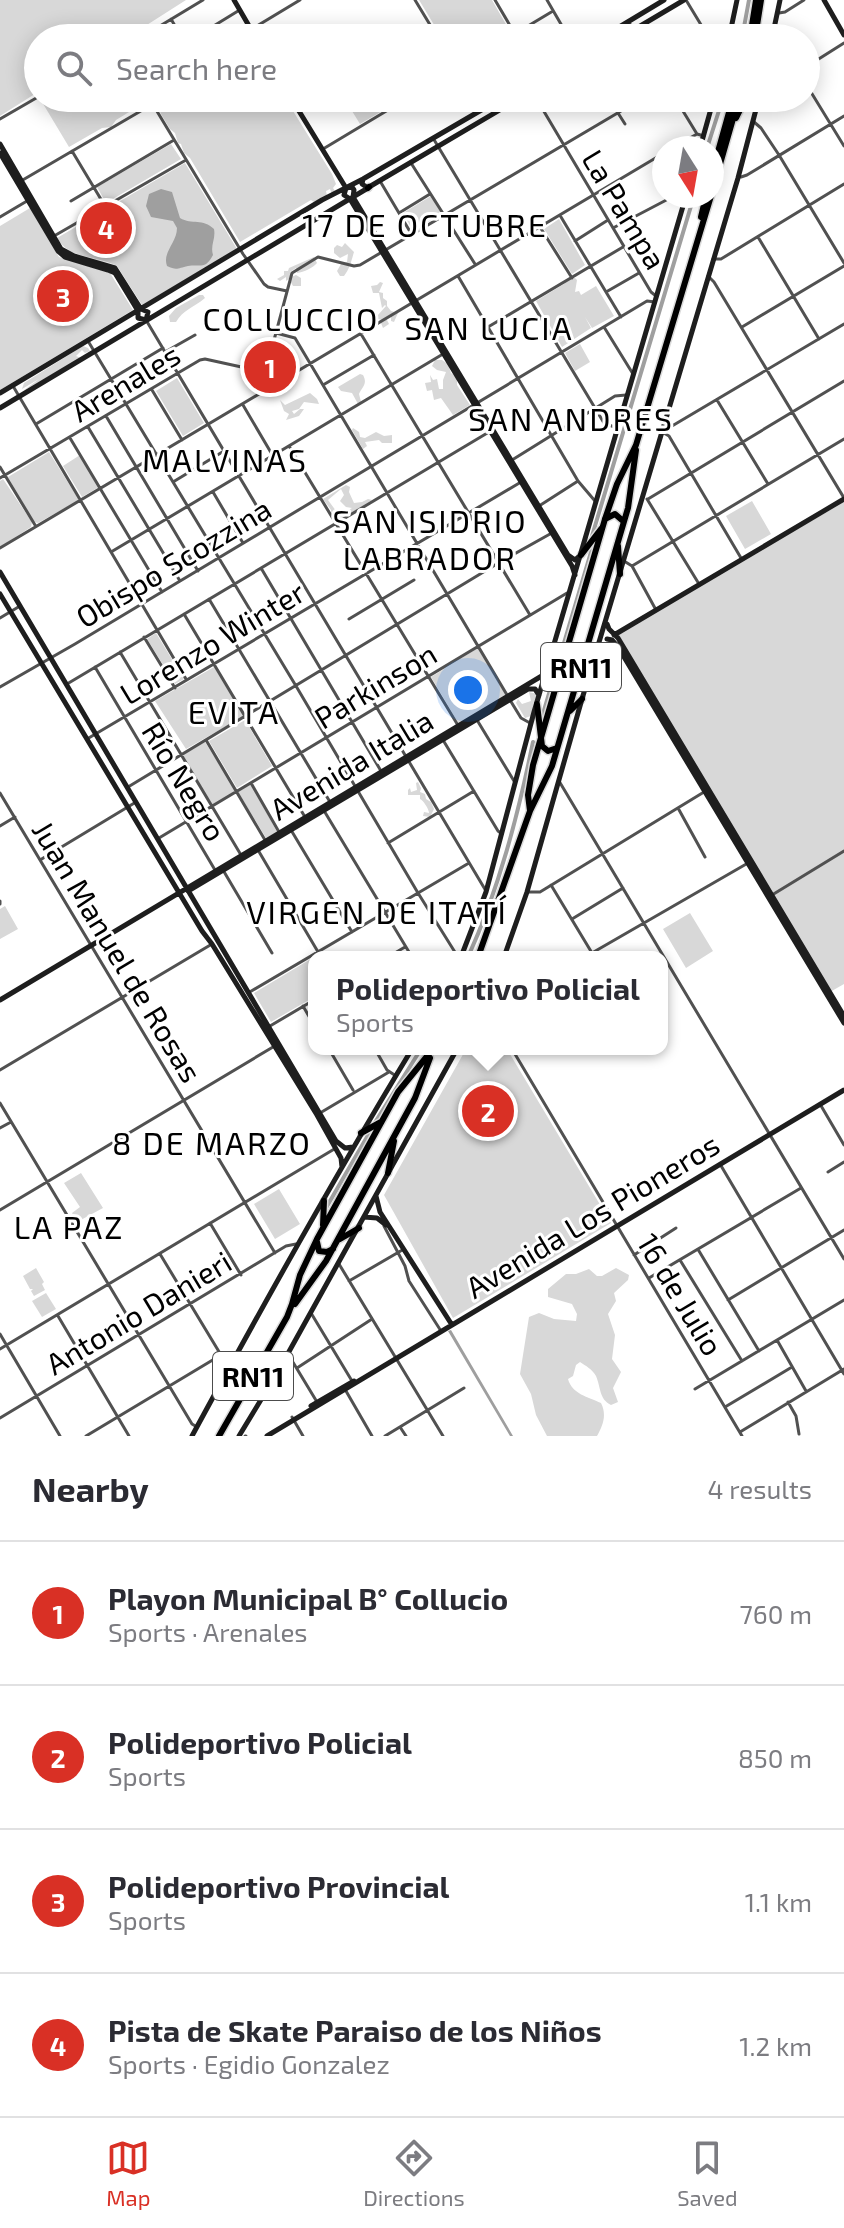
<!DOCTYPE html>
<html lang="en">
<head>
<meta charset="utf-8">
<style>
  :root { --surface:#fff; --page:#f2f2f3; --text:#2b2b33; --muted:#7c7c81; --line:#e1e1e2; --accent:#d93025 }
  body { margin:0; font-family:"Exo 2",sans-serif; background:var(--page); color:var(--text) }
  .compass { position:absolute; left:652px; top:136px; width:72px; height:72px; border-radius:50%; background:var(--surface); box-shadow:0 4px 20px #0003; rotate:169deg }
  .you { position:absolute; left:468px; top:690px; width:28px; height:28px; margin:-20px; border:6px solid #fff; border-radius:50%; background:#1a73e8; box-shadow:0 0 0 12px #1a73e833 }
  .badge { display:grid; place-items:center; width:52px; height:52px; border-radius:50%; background:var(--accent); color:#fff; font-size:26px; font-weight:700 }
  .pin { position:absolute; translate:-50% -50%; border:4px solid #fff; box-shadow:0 2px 8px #0006 }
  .popup { position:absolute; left:308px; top:951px; width:360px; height:104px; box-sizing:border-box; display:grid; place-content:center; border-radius:16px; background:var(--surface); filter:drop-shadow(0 2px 6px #0005); font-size:26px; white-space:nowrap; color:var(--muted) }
  .popup b { font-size:30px; color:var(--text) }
  .popup::after { content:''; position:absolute; left:50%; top:100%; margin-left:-16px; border:16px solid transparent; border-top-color:var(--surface) }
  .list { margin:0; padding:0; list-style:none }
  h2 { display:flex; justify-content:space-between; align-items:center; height:104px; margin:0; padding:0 32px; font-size:34px }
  h2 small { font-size:26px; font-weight:400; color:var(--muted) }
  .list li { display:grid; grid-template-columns:52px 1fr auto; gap:24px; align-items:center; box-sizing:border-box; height:144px; padding:0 32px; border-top:2px solid var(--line) }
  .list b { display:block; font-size:30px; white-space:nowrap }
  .list p { margin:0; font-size:26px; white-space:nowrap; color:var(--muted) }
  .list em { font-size:26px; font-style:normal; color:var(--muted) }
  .icon { flex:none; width:44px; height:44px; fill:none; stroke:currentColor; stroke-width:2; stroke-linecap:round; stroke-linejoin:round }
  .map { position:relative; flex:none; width:844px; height:1436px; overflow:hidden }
  .search { position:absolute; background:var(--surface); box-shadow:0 4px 20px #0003; left:24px; right:24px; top:24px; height:88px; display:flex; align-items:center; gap:20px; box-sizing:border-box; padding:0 28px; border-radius:44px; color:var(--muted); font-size:30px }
  .sheet { height:680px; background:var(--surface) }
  nav { display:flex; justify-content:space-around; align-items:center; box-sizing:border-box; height:112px; border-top:2px solid var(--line); background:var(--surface); font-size:22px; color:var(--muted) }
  nav a { display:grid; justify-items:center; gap:4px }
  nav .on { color:var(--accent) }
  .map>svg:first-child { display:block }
  .green { fill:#d8d8d8; fill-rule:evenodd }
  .water { fill:#9f9f9f }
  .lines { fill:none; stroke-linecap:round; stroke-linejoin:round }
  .canal { stroke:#9f9f9f; stroke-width:4 }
  .primary-casing { stroke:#dbdbdb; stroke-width:9 }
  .trunk-casing { stroke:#dbdbdb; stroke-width:9 }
  .minor { stroke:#515151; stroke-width:3 }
  .secondary { stroke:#1e1e1e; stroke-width:5 }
  .primary { stroke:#000; stroke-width:6 }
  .trunk { stroke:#000; stroke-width:6 }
  .labels { text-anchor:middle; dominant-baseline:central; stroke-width:6; stroke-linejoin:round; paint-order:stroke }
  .shield { fill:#fff; stroke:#4c4c4c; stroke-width:2 }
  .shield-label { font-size:28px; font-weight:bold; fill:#000 }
  .street-label { font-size:30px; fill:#000; stroke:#fff }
  .neighbourhood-label { font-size:32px; letter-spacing:2px; fill:#000; stroke:#fff }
</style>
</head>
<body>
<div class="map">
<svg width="844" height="1436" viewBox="0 0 844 1436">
  <rect width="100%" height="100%" fill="#fff"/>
  <path class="green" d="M0,0H186L128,37L38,38V92L0,116Z
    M419,0H492L511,33L502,38H442Z
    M49,98H146L147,101L116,120L111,127L102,128L69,147L42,102Z
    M175,98H285L332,174L336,184L333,188L335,191L332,194L330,189L326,191L327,196L314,202L311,200L240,242L190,158L184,153L181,144L178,143L175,133L170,129L161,114L159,108Z
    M344,98H383L389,107L360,124Z
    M171,144L181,159L106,203L97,187Z
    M185,163L237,249L142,305L117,266C96,255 70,260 57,238Z
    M431,196L442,214L413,231L403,213Z
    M30,208L59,257L110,273L133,310L0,390V226Z
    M559,219L585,265L572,274L544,229Z
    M345,243L354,252C351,262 350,268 344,276H340L337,271L341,264L347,262L348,254L340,258L334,253V248L337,245L342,247Z
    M314,257L317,263C313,268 304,272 297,273L296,268L290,272L291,275L289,278L296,275L301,278V286H293L289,279L286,281V277L280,281L277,279L284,275V271H288L289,268Z
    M570,277L575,278L577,280L575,292L579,291L581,295L596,286L614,316L592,328L585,317L591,328L562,347L536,301L564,284Z
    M380,282L383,283L379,292L383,293V298L387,301V306L391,311L398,313L394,322L391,321V316L383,320H387L389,324L383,328L381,323L382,320L378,319V315L386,306L385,305L382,308L379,293H373L371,286L377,285Z
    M199,295H203L205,298C193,308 183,310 176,322H170L169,316L176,308Z
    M580,344L590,362L575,371L565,353Z
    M83,346L88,348L90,351L85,353L82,350L76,356L81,358L23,391L39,379L22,389L24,383Z
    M435,360H442L448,364L451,373L457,377V385L470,405L453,415L441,398L434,400L432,390L427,391L425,383L431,382L430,375L433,380L437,379L439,389H443V380L446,372L437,370L432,366Z
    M360,374L363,375C368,384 362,387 359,394L361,402L358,404L352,393L341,391L338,387Z
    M177,378L204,423L183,436L156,391Z
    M310,393L317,399L319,404L304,402L299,409L292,411L294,414L300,409H304L299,416L286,420L289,414L284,411L280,400L285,405Z
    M353,428L359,432L360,437L365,438L376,432L384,436L392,435V443H382L379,440L365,442L367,446L363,449L352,430Z
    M49,452L79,500L38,523L34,522L8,477Z
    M80,455L99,487L82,497L63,466Z
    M3,479L32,522L31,527L0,547V481Z
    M346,485L350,487L349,492L354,503L362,502L368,499L372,500L341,519H332L331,510L323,499ZM341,489L344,495L340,501L346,507L352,508L339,515L328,500Z
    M752,501L771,534L745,549L726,516Z
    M844,502V984L830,992L616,634Z
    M156,633L184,679L175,684L147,639Z
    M478,648L506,696L459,724L431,677Z
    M214,667L244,716L186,749L155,701Z
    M529,692L537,694C536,702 533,708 531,716L525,718L516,703L518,699L522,704L531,701Z
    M245,720L272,766L237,788L209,741Z
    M205,742L236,791L212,805L183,755Z
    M418,782L421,788L420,792L425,794L426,799L431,802L434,809L430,817L423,816L424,812L429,813C429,809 423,800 420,799V795H408V790L410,788L411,792L417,790L416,783Z
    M251,784L277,832L266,838L238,792Z
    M5,906L18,929L0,939V909Z
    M690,913L713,951L686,968L663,929Z
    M314,957V997L271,1022L254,993Z
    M466,1049H507L611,1223L453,1318L384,1195Z
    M81,1173L103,1208L77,1222L72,1213L80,1207L64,1183Z
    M279,1189L300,1224L275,1239L254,1204Z
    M36,1268L44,1282L42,1284L45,1290L34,1296L31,1291L33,1289H30L23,1276Z
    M616,1268L629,1275L628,1280L614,1293L616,1301L608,1314L615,1335L612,1359L621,1372L613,1388L618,1402L611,1405C599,1399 601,1388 596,1376C592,1369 586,1366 580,1362L576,1365L573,1376L568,1379C572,1394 588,1397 601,1403C607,1415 603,1425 597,1436H547L536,1415L531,1394L520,1374L529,1317L539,1313L554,1319L576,1321L577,1314L572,1304L548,1297V1289L566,1274H576L589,1269L597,1276H602Z
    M46,1293L56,1309L42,1317L32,1301Z"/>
  <path class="water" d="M161,189L172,192L180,218C192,225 203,218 214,229C216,239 210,245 213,255C205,270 201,264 188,266C178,268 177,271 167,266C162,252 177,243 177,228L173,221L151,217L146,206L149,194Z
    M451,1330L513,1436H510L448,1331Z"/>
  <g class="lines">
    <path class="canal" d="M742,38L749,0
      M707,148L723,98
      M592,536L694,196
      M542,717L591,552V544
      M468,957C499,889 518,815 533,742
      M374,1124L421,1049
      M326,1208L371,1130"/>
    <defs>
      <path id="primary" d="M368,188L369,187"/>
      <path id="trunk" d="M750,38L756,0
        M755,38L761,0
        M772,38V37
        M736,118L746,98
        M712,173L733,98
        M712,192L739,98
        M701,217L706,196
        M605,519L615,514L623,521
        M618,546L620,574
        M581,555L601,529
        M537,704L542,746L548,751L557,748
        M570,711L582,699
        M530,811L528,795L533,765L605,519L617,484L636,445L711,196
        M478,957L530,811L552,766L628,508L636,450
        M361,1133L381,1122
        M388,1173L394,1141
        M323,1225L324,1201
        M340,1239L359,1228
        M317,1242L319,1251L327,1252L333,1249
        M295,1304L326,1261L415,1098L430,1058
        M219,1436L287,1317L292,1304L300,1275L317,1239L398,1092L433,1049"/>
    </defs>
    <use href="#primary" class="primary-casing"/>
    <use href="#trunk" class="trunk-casing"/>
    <path class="minor" d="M415,0L438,38
      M495,0L515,34
      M547,0L569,38
      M686,0L709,38
      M779,13L785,12L804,0
      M171,19L182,38
      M628,21L639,38
      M252,29L300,0
      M140,38L203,0
      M194,38L238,11
      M508,38L553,11
      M806,67L844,43
      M806,84L844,146
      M149,98L243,254L264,284L268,287L287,291
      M474,98L480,109
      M536,98L651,292L656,296
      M675,98L697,134
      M618,113L625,124
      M0,119L38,97
      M754,122L761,128L779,155L844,263
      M433,138L604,423L617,428
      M672,148L697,134L704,136
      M323,149L408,98
      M72,151L105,206
      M411,163L475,264
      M741,177L747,175L844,116
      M21,181L163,98
      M380,181L412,235
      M71,201L174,140
      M399,213L430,194
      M0,217L27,201
      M561,217L621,317
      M540,227L572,278
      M613,228L674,196
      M54,236L186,160
      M758,237L819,339
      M575,241L608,220
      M713,259H721L844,184
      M458,276L578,481L595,501
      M708,276L714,282L844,498
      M606,292L639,273
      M146,320L486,891
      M488,327L623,247
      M604,327L633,374
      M742,327L844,266
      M276,333L295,338L510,700L521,718L530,723
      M361,334L530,615
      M88,341L296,686L418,893L458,957
      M165,352L195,335
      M323,385L374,355
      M13,386L186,679
      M152,390L182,440
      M717,400L768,484
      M243,405L273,456
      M106,416L198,571
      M36,424L163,348
      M664,424L672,426L844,324
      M88,427L180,581
      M662,432L669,436L741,558
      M70,438L162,592
      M289,446L459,727
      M512,460L615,396L626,395
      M0,467L35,525
      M0,478L200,360L205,359L246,368L270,355L292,273L318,257L354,266L360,265L643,98
      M173,482L224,451
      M213,492L243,543
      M647,499L699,584
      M648,499L844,381
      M539,506L578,481
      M0,548L664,153
      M111,552L443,354
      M624,561L632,566L656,610
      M632,566L844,439
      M261,568L381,771
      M209,599L330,802
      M184,614L305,817
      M0,618L20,606
      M349,619L414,580
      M144,637L175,688
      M120,652L241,855
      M95,667L215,870
      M67,684L489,432
      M0,687L75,644L647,301L655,302
      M477,720L514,781
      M87,739L521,482
      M206,740L265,840
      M443,740L498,831L502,834
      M559,781L844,1259
      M251,783L279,832
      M128,787L500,562L550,534
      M0,793L275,1253
      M678,808L705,857
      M323,809L412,957
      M0,826L15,817
      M291,830L352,932
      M159,838L567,593
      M388,843L474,791
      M258,850L321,957
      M40,860L136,802
      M223,870L272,953
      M551,885L592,953
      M527,892H540L704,792
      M772,895L844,851
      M0,901V904
      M572,919L623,888
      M388,957L405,947
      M585,957L748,863
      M248,993L469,863
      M303,1006L314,1025
      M270,1026L314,1000
      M329,1049L353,1090
      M375,1049L387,1070L396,1076
      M512,1049L742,1436
      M0,1070L212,944
      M0,1103L192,1424L197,1427
      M820,1104L844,1145
      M320,1113L389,1072
      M0,1128L11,1122
      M720,1164L844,1374
      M828,1172L844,1162
      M0,1210L273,1047
      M210,1223L241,1275
      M384,1226L405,1266L409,1281L441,1331
      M699,1251L759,1351
      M160,1254L221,1355L229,1366
      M634,1255L676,1228
      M680,1260L742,1361
      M339,1264L443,1436
      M649,1278L801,1188
      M349,1281L404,1249
      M728,1300L844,1230
      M311,1313L352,1381
      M58,1316L129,1436
      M0,1334L60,1436
      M777,1340L806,1391
      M0,1349L336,1148
      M288,1354L317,1402
      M297,1368L372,1319
      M695,1389L844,1300
      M346,1391L372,1436
      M788,1402L796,1416L799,1434
      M725,1407L792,1367
      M292,1417L303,1436
      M0,1418L286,1246L296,1244
      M400,1427L406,1436
      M740,1432L844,1369
      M86,1436L221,1355
      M245,1436H246
      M385,1436L464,1388"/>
    <path class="secondary" d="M234,0L256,38
      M824,0L844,35
      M601,38L664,0
      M620,38L684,0
      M729,38L737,0
      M772,38L780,0
      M291,98L346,188
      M0,144L61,249L74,256L115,268L141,309L148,312L146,320L138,318V311L115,273L108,270L65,257L58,251L0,153
      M700,148L714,98
      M369,187L520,98
      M0,393L322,200L363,179L502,98
      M0,408L368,188L362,184L363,179
      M0,572L336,1141L345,1148L353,1147
      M575,575L572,566L350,199L344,195L346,188L352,187L354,190L353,197L568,555L575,560L581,555
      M0,594L202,931L212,944L317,1115L341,1158L342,1167
      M607,624L609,629L618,638L844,1016
      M614,635L844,499
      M607,639L612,640L618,647L844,1023
      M188,891L528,689H535L539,695
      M461,957L486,892L534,712L686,196
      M504,957L527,892L582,699L738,178L759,98
      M0,1000L545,674
      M376,1196L380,1212L452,1325
      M364,1217L377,1218L386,1225
      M311,1406L354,1381
      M192,1436C263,1305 335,1176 412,1049
      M239,1436L276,1375L457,1049
      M267,1436L844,1090"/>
    <use href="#primary" class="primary"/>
    <use href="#trunk" class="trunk"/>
  </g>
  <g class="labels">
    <g class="shield">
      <rect x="541" y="643" width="80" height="48" rx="6"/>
      <rect x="213" y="1352" width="80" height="48" rx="6"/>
    </g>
    <g class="shield-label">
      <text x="581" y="667">RN11</text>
      <text x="253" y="1376">RN11</text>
    </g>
    <g class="street-label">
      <text transform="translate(625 209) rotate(59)">La Pampa</text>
      <text transform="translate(125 382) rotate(-31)">Arenales</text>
      <text transform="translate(173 562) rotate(-31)">Obispo Scozzina</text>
      <text transform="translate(212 642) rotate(-31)">Lorenzo Winter</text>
      <text transform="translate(375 685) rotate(-31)">Parkinson</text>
      <text transform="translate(351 764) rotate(-31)">Avenida Italia</text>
      <text transform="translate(185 781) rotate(59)">Río Negro</text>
      <text transform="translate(118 951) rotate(59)">Juan Manuel de Rosas</text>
      <text transform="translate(592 1215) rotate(-31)">Avenida Los Pioneros</text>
      <text transform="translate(681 1294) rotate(59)">16 de Julio</text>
      <text transform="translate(138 1312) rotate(-31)">Antonio Danieri</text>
    </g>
    <g class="neighbourhood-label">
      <text x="425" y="224">17 DE OCTUBRE</text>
      <text x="291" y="318">COLLUCCIO</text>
      <text x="489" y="327">SAN LUCIA</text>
      <text x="571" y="418">SAN ANDRES</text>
      <text x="225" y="459">MALVINAS</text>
      <text x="430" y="520">SAN ISIDRIO<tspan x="430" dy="37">LABRADOR</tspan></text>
      <text x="234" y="711">EVITA</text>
      <text x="377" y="911">VIRGEN DE ITATÍ</text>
      <text x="212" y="1142">8 DE MARZO</text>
      <text x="69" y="1226">LA PAZ</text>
    </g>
  </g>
</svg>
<svg class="compass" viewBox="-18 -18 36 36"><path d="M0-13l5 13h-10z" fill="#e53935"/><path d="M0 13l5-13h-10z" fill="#7c7c81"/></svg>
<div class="you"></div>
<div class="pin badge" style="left:270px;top:367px">1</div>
<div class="pin badge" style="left:488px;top:1111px">2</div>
<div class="popup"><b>Polideportivo Policial</b>Sports</div>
<div class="pin badge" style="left:63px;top:296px">3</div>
<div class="pin badge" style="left:106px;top:228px">4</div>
<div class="search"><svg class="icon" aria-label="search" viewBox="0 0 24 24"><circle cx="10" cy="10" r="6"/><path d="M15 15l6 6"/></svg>Search here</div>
</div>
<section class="sheet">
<h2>Nearby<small>4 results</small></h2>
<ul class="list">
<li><span class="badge">1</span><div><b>Playon Municipal B° Collucio</b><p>Sports · Arenales</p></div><em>760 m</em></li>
<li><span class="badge">2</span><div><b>Polideportivo Policial</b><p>Sports</p></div><em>850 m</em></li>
<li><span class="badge">3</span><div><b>Polideportivo Provincial</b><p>Sports</p></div><em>1.1 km</em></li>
<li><span class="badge">4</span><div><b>Pista de Skate Paraiso de los Niños</b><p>Sports · Egidio Gonzalez</p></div><em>1.2 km</em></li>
</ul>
</section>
<nav>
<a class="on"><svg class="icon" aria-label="map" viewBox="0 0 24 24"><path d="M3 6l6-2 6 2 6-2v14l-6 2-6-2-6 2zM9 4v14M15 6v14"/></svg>Map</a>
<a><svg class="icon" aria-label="directions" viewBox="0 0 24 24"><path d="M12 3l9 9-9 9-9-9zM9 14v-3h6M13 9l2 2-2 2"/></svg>Directions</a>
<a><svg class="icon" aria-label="saved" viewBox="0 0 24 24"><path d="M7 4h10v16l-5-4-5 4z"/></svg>Saved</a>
</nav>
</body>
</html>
